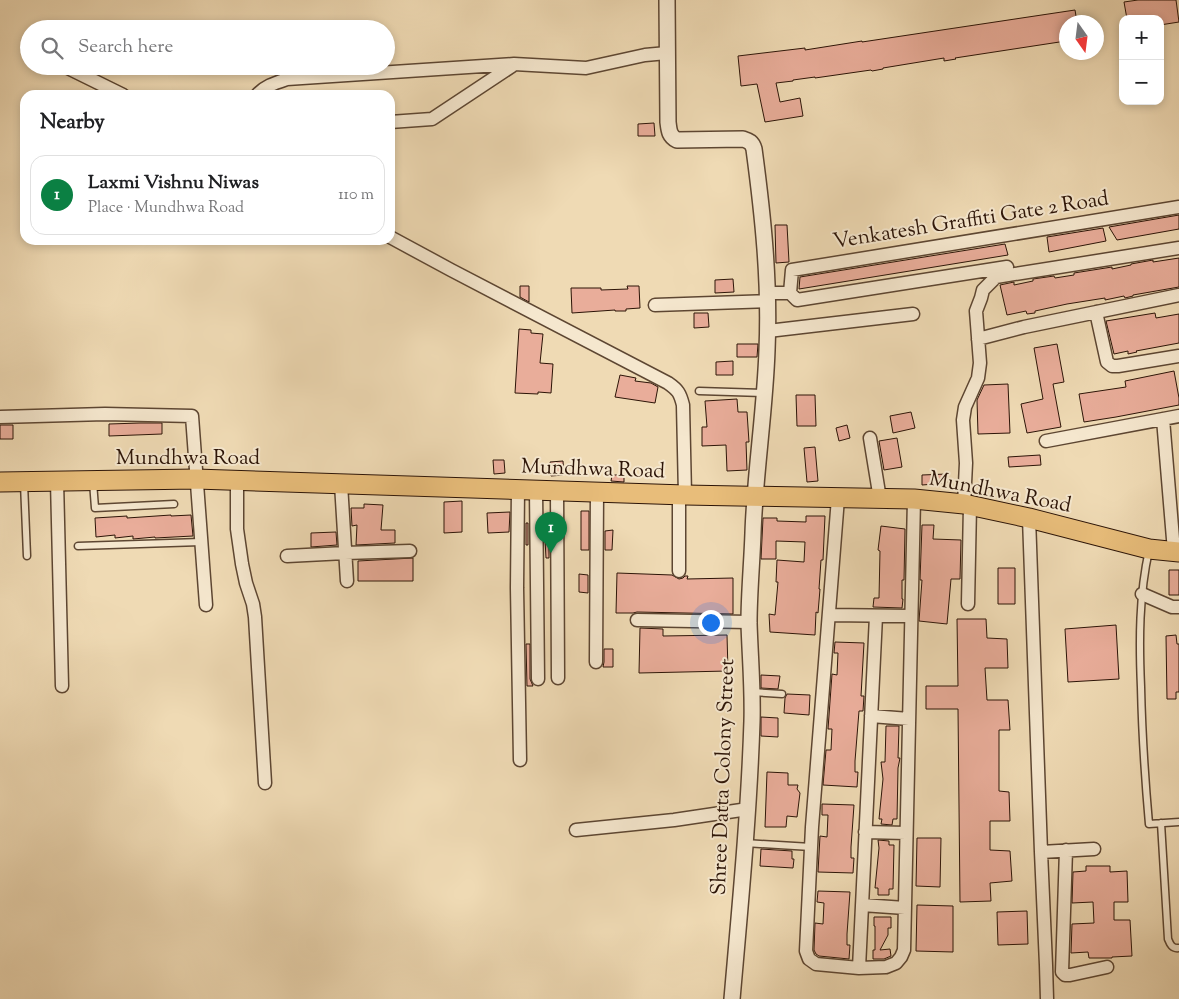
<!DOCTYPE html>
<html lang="en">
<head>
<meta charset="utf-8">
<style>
  :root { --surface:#fff; --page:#f6f6f6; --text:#202124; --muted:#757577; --line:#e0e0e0; --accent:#0b8043 }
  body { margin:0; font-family:"Sorts Mill Goudy",serif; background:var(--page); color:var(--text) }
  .controls { position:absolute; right:15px; top:15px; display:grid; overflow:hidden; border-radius:10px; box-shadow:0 2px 8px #0003 }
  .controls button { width:45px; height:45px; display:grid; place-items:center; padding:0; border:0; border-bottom:1px solid var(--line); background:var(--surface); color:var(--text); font:25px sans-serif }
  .compass { position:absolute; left:1059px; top:15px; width:45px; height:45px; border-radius:50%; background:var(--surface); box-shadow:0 2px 8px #0003; rotate:166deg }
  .you { position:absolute; left:710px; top:622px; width:18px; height:18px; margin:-12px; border:4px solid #fff; border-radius:50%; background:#1a73e8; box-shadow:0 0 0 8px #1a73e833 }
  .badge { display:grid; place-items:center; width:32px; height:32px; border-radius:50%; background:var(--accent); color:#fff; font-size:16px; font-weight:700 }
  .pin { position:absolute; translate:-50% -41px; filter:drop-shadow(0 1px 2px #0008) }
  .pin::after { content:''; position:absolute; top:26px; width:18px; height:15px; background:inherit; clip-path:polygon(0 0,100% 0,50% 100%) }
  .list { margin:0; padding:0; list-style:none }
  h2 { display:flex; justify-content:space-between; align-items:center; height:65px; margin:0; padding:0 20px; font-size:21px }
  h2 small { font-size:16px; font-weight:400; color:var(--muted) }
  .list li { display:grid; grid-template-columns:32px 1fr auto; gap:15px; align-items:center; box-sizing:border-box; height:80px; margin:0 10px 10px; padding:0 10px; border:1px solid var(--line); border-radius:15px }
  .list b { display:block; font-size:19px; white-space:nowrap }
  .list p { margin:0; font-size:16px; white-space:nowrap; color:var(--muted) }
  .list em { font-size:16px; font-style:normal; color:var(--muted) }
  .icon { flex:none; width:28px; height:28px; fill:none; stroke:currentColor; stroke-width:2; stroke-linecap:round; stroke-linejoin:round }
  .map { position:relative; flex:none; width:1179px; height:999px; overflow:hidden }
  .search { position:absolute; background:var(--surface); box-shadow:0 2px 8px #0003; left:20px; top:20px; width:375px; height:55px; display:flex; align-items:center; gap:12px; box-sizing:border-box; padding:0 18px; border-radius:28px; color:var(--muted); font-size:19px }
  .panel { position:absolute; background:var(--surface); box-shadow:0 2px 8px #0003; left:20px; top:90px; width:375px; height:155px; border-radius:15px }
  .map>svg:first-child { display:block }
  .building { fill:#e9ad9a; stroke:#2c1407 }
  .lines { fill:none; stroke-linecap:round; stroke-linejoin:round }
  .service-casing { stroke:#5d4632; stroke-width:9 }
  .minor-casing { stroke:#5d4632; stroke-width:15 }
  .tertiary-casing { stroke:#5d4632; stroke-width:18 }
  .primary-casing { stroke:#2c1407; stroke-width:21 }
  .service { stroke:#f5e7ce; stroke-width:6 }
  .minor { stroke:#f5e7ce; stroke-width:12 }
  .tertiary { stroke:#f5e7ce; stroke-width:15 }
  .primary { stroke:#e8bd7a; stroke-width:19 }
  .labels { text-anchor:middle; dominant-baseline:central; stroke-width:4; stroke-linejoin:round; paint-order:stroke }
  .street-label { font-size:21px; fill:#2c1407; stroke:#f5e7ce }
</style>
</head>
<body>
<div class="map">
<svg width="1179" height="999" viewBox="0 0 1179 999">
  <rect width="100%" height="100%" fill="#efdab4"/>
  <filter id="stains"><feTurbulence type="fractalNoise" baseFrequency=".004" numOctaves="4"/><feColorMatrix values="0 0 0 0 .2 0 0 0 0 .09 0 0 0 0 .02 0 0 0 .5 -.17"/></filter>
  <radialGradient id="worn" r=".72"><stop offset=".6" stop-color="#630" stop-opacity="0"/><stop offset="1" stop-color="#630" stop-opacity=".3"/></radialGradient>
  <path class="building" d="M1138,0H1176L1179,22L1160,25V19H1127L1124,2Z
    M1075,10L1077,22H1066V41L955,58L956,59L944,61V58L883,68V69L872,71L871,70L815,78V77L793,80V81L776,83L780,102L800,98L803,116L765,122L757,84L741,86L738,56L805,48V50L862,41V42Z
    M654,123L655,136H638V124Z
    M1179,215V229L1117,240L1109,227Z
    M775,225H787L789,262L776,263Z
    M1103,228L1106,241L1049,252L1047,237Z
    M1005,244L1008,255L799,289L800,277Z
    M1179,258V287L1133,295V296L1125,298L1124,296L1105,300V298L1067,304L1035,311V313L1027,314L1026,311L1007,315L1000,285L1014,282V285L1033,281V279L1054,276L1055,278L1074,275V273L1112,267V269L1131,265V264L1153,260V262Z
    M733,279L734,292L715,293V280Z
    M520,286H529V302L520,297Z
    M627,286H639L640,308L626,309V311H615V310L572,313L571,288H601V290L628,289Z
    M694,313H708L709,327L694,328Z
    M1155,313L1156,318L1179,314V343L1136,351L1137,352L1128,354V351L1114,354L1106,321Z
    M519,329L531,330V333L543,334L540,363L553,364L551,393L538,392V394L515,393Z
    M737,344H758L757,357H737Z
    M1057,344L1064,382L1053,384L1061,427L1027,433L1021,404L1043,399L1034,348Z
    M733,361V375H716V362Z
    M1174,371L1179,398V405L1116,417L1084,422L1079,394L1126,387L1125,381Z
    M620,375L636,378L635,381L651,383L658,387L655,403L615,397Z
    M1008,384L1010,433L978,434L977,400L984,385Z
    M796,395H815L816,426H797Z
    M737,399L738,412H747L749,442H746L747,470L727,471L726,445L702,446V427H707L705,401Z
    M911,412L915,428L893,433L890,416Z
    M140,423H162V434L109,436V424Z
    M0,425H13V439H0Z
    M847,425L850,438L839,441L836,428Z
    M897,438L902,467L884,470L879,441Z
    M815,447L818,481L807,482L804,448Z
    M1040,455L1041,465L1009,467L1008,457Z
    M493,460H504L505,473L494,474Z
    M563,461L564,475L551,476L550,462Z
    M947,474V483L922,485V475Z
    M612,475H624V482L611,481Z
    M462,501V532L444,533V502Z
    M364,504L383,505L381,530H395V543L356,545L357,525L352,526L351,508H364Z
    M581,511H589V550H581Z
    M510,512L509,532L488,533L487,513Z
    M171,515V516L191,515L193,536L155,538V537L133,539V536L115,538V535L96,537L95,518L127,516V518Z
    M806,516H825L823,560H821L819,589H820L818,613L816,612L815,635L770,632L769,614L775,615L778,582H776L777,560L804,562L805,542L776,541V559H761L763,518H777V521L806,522Z
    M544,521H549V558H546Z
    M526,523H528V545H526Z
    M922,525H934L933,539L961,540L960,579H951L947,624L919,621L922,580H920Z
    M881,526L905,529L904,580H902V599H903L902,608L873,607L874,598H879L880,551L878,550Z
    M613,530L612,550H605V531Z
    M336,532L337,545L311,547V533Z
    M413,558V581H358V561Z
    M998,568H1015V604H998Z
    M1169,570H1179V595H1169Z
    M617,573L672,575L679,579L683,578L685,576H688L687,579L733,578V614L637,612L633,613H616Z
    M579,574L588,575V593L579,592Z
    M957,619H986L987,638L1007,639L1008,668H985L987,700H1008L1010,730H999V791L1009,792L1010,821H990V850L1010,851L1012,881L990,883L991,901L960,902L958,709H926V686H958Z
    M1116,625L1119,679L1068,682L1065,629Z
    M640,628L663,629V636L727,635L728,671L639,673Z
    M1176,635L1177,644H1179V692H1176V699H1167L1166,636Z
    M835,642L864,643L861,696H864L863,711H859L855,761V772H858L857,787L823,785L826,750H831L832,729H828L832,674L837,675L838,653H834Z
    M526,644H530V679L533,686H527Z
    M604,649H613V667H603L604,662Z
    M761,675L780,676L778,689L761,688Z
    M787,694L810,695L809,715L784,713L785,698Z
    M761,717L778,718V737L761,736Z
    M886,726H899L898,758H900L898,768L897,819H893L892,825L881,824L882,819H879L883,779L881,762H885Z
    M767,772L788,773V785H798L797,789L800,793L797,817L787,816L786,827H765Z
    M822,804L854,805L851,847V858H854L853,873L818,872L820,836L827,837L828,815H822Z
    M917,838H941L940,887L916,886Z
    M878,840L889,841V845H894L893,889H889V895H878V888H875L879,848Z
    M761,849L792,851V859H794L793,868L760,866Z
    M1086,866H1110V872L1127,871L1128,902H1114V920H1130L1132,956L1112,957V958H1089L1088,952L1071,953L1072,924L1094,923L1093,902L1072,903L1073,872L1086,871Z
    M818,891L850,892L847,934V945H850L849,959L819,956L816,954L814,950L815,923L823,924L824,903L817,902Z
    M917,905L953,906V952L916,951Z
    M1027,911L1028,944L998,945L997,912Z
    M874,917H891V928H888V935L880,950L890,949L891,956L884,959H873V950H875V926H874Z"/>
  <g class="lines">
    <defs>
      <path id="service" d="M699,391L763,393
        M93,482L95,508L174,504
        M24,483L27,556
        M78,546L201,542
        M1149,550C1139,595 1139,641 1141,687C1142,733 1145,779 1149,824L1179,822
        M752,692L782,694
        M1161,823L1168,939C1170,944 1172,949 1179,948
        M745,843L811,847"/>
      <path id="minor" d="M28,49H29
        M64,66L123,95
        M257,95C265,86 275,83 287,79L514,64L586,68L645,55L667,53
        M390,122L432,119L512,66
        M390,237L451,270L668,383C678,390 680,393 683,405L685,495
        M767,293H790L797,300L1007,267
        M790,293L792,270L1179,207
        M655,305L768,301
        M1096,312L1107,362L1112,366H1118L1179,356
        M768,331L913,314
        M978,339L1024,327L1179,295
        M0,417L105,414L192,416L206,605
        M1163,419L1174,551
        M870,438L880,499
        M1046,441L1179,416
        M57,481L62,686
        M237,481V529L242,564L246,583L253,604L255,617L265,783
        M341,484L347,581
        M518,489L517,588L520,760
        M536,490L538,679
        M557,491L558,678
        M838,498L812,827L806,951L809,959L816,964L859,968L886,967L896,963L901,957L904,950L914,499
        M964,504L966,463L963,420L965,407L978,378L980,363L976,311L981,298L983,290L996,277L1179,248
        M1029,518L1041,852L1046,965L1047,999
        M287,556L345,553L410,551
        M679,571V495
        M1142,594L1172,607H1179
        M968,604L970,506
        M829,615L911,616
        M637,620L749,622
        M596,662L597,492
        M871,716L909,719
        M576,830L674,820L748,809
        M865,832L906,833
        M1066,850L1062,972L1065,975H1070L1107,967
        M1041,852L1094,849
        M862,905L905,908
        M859,968L876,616"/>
      <path id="tertiary" d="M667,0L668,122C669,130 669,136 677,140L743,139C749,141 752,142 754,149C763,216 770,282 767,350C765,411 755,472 753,533C752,563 749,593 749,623C750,656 753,689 752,721C749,814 740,907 732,999"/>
      <path id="primary" d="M0,482L196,479L685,495L914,499L964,504L1029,518L1149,549L1179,552"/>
    </defs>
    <use href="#service" class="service-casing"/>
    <use href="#minor" class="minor-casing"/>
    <use href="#tertiary" class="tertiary-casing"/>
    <use href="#primary" class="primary-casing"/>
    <use href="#service" class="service"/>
    <use href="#minor" class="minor"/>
    <use href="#tertiary" class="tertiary"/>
    <use href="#primary" class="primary"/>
  </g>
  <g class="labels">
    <g class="street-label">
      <text transform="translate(971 221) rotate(-9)">Venkatesh Graffiti Gate 2 Road</text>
      <text x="188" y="459">Mundhwa Road</text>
      <text transform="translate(593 470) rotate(2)">Mundhwa Road</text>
      <text transform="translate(1000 493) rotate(11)">Mundhwa Road</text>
      <text transform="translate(724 777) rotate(-88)">Shree Datta Colony Street</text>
    </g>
  </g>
  <rect width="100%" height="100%" filter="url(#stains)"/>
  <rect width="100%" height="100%" fill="url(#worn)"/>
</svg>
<div class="controls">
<button>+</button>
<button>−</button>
</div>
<svg class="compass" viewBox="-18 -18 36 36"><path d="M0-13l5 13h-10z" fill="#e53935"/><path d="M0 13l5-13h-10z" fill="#757577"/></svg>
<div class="you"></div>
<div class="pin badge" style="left:551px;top:553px">1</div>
<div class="search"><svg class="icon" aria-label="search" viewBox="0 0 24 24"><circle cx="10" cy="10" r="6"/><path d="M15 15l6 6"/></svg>Search here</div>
<section class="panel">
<h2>Nearby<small></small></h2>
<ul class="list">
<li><span class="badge">1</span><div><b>Laxmi Vishnu Niwas</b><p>Place · Mundhwa Road</p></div><em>110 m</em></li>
</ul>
</section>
</div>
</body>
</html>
